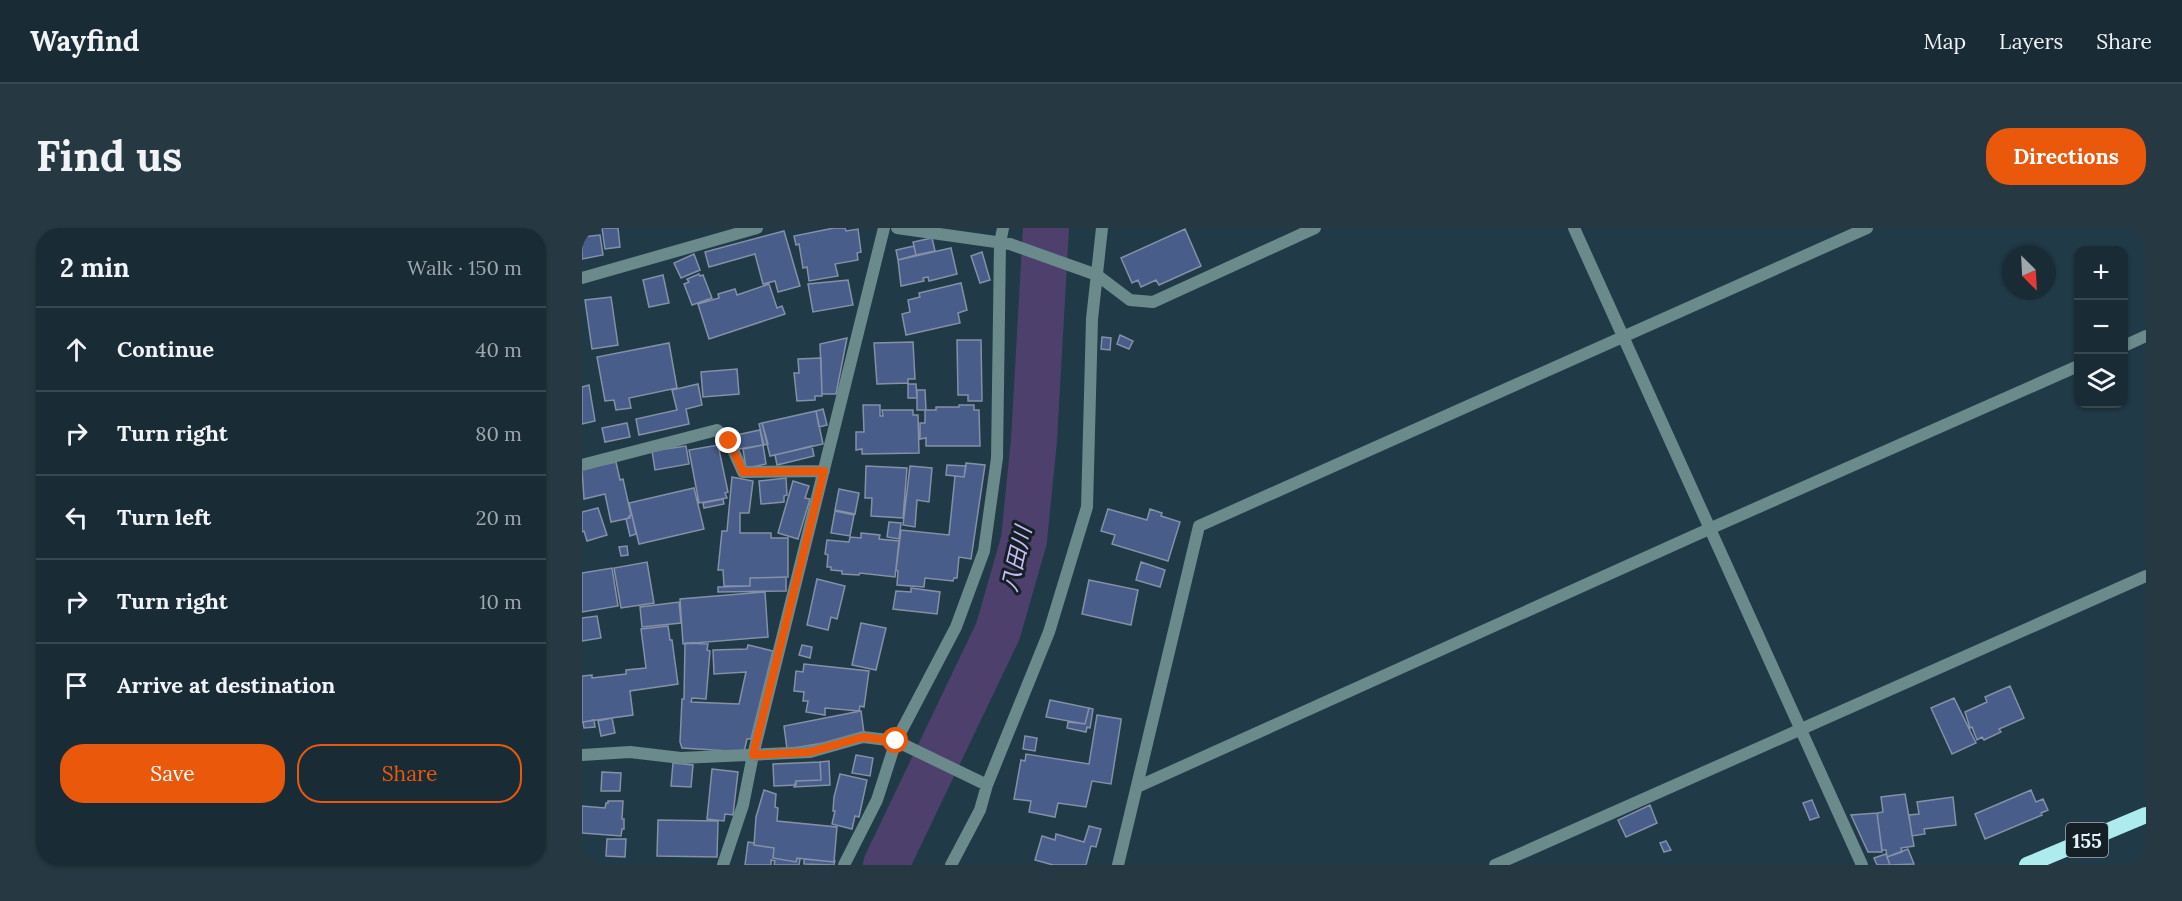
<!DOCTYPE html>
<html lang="en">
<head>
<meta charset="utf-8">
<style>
  :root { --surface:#192c35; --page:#263841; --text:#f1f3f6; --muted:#9fa7ad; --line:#374850; --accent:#ea580c }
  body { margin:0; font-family:Lora,"Noto Sans JP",serif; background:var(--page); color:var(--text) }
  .controls { position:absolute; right:18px; top:18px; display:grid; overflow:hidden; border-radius:12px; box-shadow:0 2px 4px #0004 }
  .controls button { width:54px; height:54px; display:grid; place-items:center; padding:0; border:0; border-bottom:2px solid var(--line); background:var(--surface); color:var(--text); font:30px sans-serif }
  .compass { position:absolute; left:1420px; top:18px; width:54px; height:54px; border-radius:50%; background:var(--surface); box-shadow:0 2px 4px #0004; rotate:156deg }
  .stop { position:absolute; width:18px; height:18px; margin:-14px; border:4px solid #ea580c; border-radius:50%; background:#fff }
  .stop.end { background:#ea580c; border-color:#fff; box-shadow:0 2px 6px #0008 }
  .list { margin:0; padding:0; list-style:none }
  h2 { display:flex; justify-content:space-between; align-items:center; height:78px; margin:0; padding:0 24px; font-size:26px }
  h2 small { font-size:20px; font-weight:400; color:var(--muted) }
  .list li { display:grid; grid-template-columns:39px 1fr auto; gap:18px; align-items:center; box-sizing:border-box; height:84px; padding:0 24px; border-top:2px solid var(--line) }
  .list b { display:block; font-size:22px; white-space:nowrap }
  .list em { font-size:20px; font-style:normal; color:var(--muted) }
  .actions { display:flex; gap:12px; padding:18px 24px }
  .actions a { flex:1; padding:14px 0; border:2px solid var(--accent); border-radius:24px; text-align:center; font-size:21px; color:var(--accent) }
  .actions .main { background:var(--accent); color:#fff }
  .icon { flex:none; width:33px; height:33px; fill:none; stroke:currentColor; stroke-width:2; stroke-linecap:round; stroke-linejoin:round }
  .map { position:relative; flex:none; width:1564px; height:637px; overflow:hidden; border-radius:24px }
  header { display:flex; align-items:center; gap:36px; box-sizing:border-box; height:84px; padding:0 30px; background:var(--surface); border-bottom:2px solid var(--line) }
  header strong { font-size:28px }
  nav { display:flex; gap:33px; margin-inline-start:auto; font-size:21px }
  .intro { display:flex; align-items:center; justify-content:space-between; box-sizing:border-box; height:144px; padding:0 36px }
  h1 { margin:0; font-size:42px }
  .button { padding:15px 27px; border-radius:24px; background:var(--accent); color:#fff; font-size:21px; font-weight:700 }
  main { display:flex; gap:36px; padding:0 36px }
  aside { flex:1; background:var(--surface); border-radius:24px; box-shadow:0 2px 4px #0004 }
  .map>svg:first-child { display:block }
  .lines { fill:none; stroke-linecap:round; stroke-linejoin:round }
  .river { stroke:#4e406d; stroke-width:46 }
  .building { fill:#485d89; stroke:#8490a8; stroke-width:1.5 }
  .minor { stroke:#6b8a8b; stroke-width:12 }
  .trunk { stroke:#acecef; stroke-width:16 }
  .route { stroke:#ea580c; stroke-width:8 }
  .labels { text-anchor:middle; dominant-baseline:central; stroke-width:6; stroke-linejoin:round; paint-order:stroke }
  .shield { fill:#152026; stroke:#a5b2ba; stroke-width:1.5 }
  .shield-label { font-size:20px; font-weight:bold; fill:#e3f1fa }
  .water-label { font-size:22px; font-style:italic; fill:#c9b9f5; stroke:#152026 }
</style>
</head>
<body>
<header>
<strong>Wayfind</strong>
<nav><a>Map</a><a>Layers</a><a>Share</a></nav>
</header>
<div class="intro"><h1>Find us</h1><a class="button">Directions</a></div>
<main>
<aside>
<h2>2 min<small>Walk · 150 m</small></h2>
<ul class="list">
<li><svg class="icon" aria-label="ahead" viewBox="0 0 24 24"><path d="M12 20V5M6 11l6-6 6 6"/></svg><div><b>Continue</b></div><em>40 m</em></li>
<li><svg class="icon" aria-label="right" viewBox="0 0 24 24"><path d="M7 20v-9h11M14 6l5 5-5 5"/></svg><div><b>Turn right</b></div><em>80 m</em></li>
<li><svg class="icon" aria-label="left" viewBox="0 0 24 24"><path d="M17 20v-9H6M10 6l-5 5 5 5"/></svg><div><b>Turn left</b></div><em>20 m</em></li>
<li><svg class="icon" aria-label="right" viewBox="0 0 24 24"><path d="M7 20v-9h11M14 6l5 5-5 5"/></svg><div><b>Turn right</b></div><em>10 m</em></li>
<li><svg class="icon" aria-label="arrive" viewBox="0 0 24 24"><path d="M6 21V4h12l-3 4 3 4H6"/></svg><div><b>Arrive at destination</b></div></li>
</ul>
<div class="actions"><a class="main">Save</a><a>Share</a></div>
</aside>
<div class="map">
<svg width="1564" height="637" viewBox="0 0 1564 637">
  <rect width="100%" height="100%" fill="#213a47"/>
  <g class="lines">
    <path class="river" d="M304,637L416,403L442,312L452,212L464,0"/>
  </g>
  <path class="building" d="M20,0H36L38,19L23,21Z
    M252,0H263L264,3L276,1L279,24L275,25L276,32L253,36L256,48L227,53L225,39L221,40L217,16L214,17L212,8Z
    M603,1L619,38L577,57L574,52L559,59L556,52L550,55L539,30Z
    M202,3L218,58L196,64L193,53L181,56L173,26L127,39L123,24Z
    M18,7L21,27L0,31V9Z
    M350,10L353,23L334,27L331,14Z
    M332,18L334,27L316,32L314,22Z
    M369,20L375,46L347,53L346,49L341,50L342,53L319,58L316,32Z
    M400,24L408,52L398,55L389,28Z
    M112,26L118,42L99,50L92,35Z
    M117,46L118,48L121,47L130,70L110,77L102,56L107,54L105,51Z
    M81,47L87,75L67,79L61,52Z
    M266,52L271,77L231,84L226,56Z
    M379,55L385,82L376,85L378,95L324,107L320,86L328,84L326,72L338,69L337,65Z
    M187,56L195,80L200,78L203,86L127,111L116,76L137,70L136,66L153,61L155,67Z
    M29,69L36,117L10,121L3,72Z
    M538,107L551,113L547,121L535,116Z
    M520,109L529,110L528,122L519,121Z
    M265,110L254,166H240L238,116Z
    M375,112H399L400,173H386V167H376Z
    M331,114L333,151H326V155L295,156L292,115Z
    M87,115L95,160L47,170L49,180L34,182L32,172L23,173L15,129Z
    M239,130L240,168H233V172L215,173L212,145H217L216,131Z
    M155,141L157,166L121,169L119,144Z
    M116,156L120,177L104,181L107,196L57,207L54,191L95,182L90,162Z
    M326,156H334L335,170H326Z
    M7,157L13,193L0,196V159Z
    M335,162H343L344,182H335Z
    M281,177H298V188H301L300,182H331V187H336L337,225L280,226V221L274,222V204H282Z
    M377,177H392V182H397L398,218H344V210L338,211V195H343V182H354V179H377Z
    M241,181L245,197L237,199L234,183Z
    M234,183L241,216L188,228L180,195Z
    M45,195L48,209L23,214L20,200Z
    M180,195L186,216L182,217L177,196Z
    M178,202L181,217L157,221L154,207Z
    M136,217L146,264L143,265L145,270L117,275L107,222Z
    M181,217L184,236L164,240L161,221Z
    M104,218L107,236L73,242L70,223Z
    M230,218L232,228L195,237L193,227Z
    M34,234L38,252L41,251L49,287L47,288L48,290L29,294L23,266L2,271L0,241Z
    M384,235L403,237L389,331L377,329L375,350H372L371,353L343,350L342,359L315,357L316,343L314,342L319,302L367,307L373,248L382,249Z
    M365,237L384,238L382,249L364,247Z
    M284,238L325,240L321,290L289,288L290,270H283Z
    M328,238L350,240L347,274L335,272L333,299L321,297Z
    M150,249L171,253L167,285H158V305H189V310H206V349L168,350V358H142L141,342H136L140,303H145Z
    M204,250L205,267L202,268V274L179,276L177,253Z
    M211,253L227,258L223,270L228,271L216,311L196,305Z
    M112,260L122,301L57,316L47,275Z
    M257,261L277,265L273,286L253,282Z
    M141,271L142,276L122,280L121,275Z
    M16,280L25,307L5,313L2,303L0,304V284Z
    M526,281L565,292L568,281L580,285L579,288L598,294L586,333L530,316L533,307L519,303Z
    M253,283L272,287L268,308L249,305Z
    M50,287L54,306L48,308L44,291Z
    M307,294L319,295L317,311L305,309Z
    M279,305L298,307L297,311L317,313L313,349L278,345L277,347L260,346V343L249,342V339H245L246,327L243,326L245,312L267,314L268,309L279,310Z
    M45,318L46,327L39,328L37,319Z
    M65,334L72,375L39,380L32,340Z
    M559,334L583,342L578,359L554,352Z
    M30,340L36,378L0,384V345Z
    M204,349V363L136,364V359L168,358V350Z
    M235,351L263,358L255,391L249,389L246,402L225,397Z
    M507,352L556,362L549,397L500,386Z
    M329,360L358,364L355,386L311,381L314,363L329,364Z
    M183,364L186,409L101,416L98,371Z
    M97,374L99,395L60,399L58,379Z
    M15,388L19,410L0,413V390Z
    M279,395L304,400L294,442L270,437Z
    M86,398L88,412H90L96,456L48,463L51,487L0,494V448L10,447V450L44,446V442L64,440L59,401Z
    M103,415L126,416L125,422L128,423L124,471L110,470L109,474L157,476L164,444L132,446L131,422L165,421L166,417L191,423L169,511H165L162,524L100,520L98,514L100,471H102Z
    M220,417L230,419L228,430L217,427Z
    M222,436L287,443L282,479L278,478L277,483L243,480V487L224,484L226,473H221L222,464L212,463L214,443L221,444Z
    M1428,458L1442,490L1417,501L1419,504L1402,512L1400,509L1395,512L1390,499L1388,500L1383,484L1405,474L1403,469Z
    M1372,470L1394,515L1370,526L1349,480Z
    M468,472L507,480L503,496L464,489Z
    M507,480L511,481L508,500L505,499L504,504L485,500L486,494L503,496Z
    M279,483L282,505L254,513L205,521L202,498Z
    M515,487L539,491V493L529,556L510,553L504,579L476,575L473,589L447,584L449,573L432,571L439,532L443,533L444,526L507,536Z
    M30,490L33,505L19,508L16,493Z
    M12,492L13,499L2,500L1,494Z
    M443,508L455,510L453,523L441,521Z
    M274,527L291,530L288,548L270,545Z
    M247,533L248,557L212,559L214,553L239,552L238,534Z
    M238,534L239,552L214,553V557L192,558L191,536Z
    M91,535L111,537L109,559L89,558Z
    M130,541L156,544L151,587L143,586L142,593L125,591Z
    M20,544L39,545L38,563H19Z
    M258,546L285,552L277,589L273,588L270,601L250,596L253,583H251L252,569Z
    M182,562L194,566L193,579L196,580L195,593L255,599L252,634L215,630L214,634L191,630L192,620L172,617L174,589Z
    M1449,562L1454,574L1461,571L1466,582L1459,585L1460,587L1403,611L1393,586Z
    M1323,566L1332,618L1319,620L1320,624L1305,629L1304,622H1300L1295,585L1301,584L1299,569Z
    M1371,569L1374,597L1342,601L1343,606L1330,608L1327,587L1337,586L1335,574Z
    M1230,572L1237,589L1228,592L1221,575Z
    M26,573H41L40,591H42V601H40L39,608L0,605V578L23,580L24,575H26Z
    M1068,577L1075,595L1044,609L1036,592Z
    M1295,585L1300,624H1286L1269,587Z
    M76,592L136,593L135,629L75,628Z
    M507,598L519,601L514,619L509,618L504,637H471L453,632L460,608L473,612L474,606L502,614Z
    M25,611H44L43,629L24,628Z
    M1084,613L1089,622L1082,624L1078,615Z
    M166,614L172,615V617L192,620L191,630L214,634L215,630L218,631L217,637H192L193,633L189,632V637H163Z
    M1326,621L1332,636L1308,637L1305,629Z
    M1304,626L1308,637H1295L1292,630Z
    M222,631L252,634L253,632L252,637L222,636Z"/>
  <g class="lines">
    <path class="minor" d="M315,0L428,16L515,47L548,72L571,74L733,0
      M992,0L1280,637
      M0,50L175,0
      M1542,118L1564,108
      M0,237L135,202L147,213L161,244L242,243
      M0,527L48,524L99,530L228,524L281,509L314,513L405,557
      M555,559L1127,301L1496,138
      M141,637L161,577L171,527L302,0
      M262,637L295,572L314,513L374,399L402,323L415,230L418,15L421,0
      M369,637L398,582L405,557L467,404L505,279L510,91L520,0
      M536,637L617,298L1285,0
      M913,637L1564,348"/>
    <path class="trunk" d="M1445,637L1564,587"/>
  </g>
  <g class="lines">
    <path class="route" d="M147,213L161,244L242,243L171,527L228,524L281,509L314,513"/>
  </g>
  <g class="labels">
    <rect class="shield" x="1484" y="595" width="42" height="34" rx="4.5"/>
    <g class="shield-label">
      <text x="1505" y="612">155</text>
    </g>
    <g class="water-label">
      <text transform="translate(434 331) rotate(-77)">八田川</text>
    </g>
  </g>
</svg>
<div class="controls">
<button>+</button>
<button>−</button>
<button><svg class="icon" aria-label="layers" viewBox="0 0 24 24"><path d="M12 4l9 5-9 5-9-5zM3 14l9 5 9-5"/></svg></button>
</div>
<svg class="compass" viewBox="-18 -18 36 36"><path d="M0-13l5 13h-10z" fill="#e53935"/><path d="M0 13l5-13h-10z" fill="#9fa7ad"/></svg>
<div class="stop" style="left:314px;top:513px"></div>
<div class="stop end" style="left:147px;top:213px"></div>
</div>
</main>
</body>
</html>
